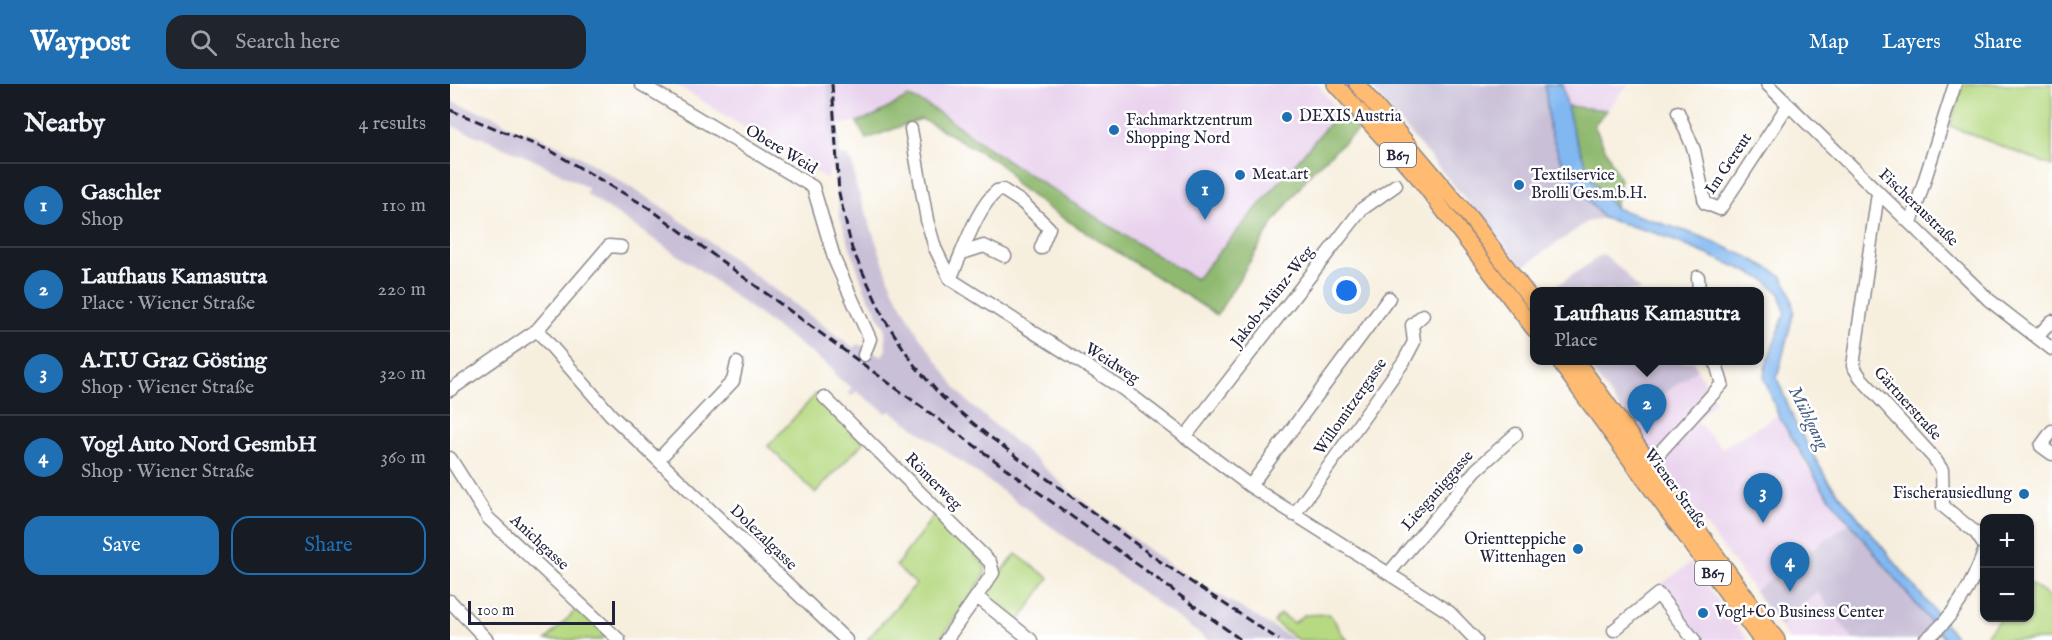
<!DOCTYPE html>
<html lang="en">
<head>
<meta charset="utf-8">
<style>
  :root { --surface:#171b24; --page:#20242c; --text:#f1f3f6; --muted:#9ea1a6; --line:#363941; --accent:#1f6fb2 }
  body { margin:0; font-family:"IM FELL English",serif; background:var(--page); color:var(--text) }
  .controls { position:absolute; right:18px; bottom:18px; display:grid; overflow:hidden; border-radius:12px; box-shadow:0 2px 4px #0004 }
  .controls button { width:54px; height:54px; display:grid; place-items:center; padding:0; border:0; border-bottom:2px solid var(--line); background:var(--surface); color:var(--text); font:30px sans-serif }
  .scale { position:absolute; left:18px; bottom:15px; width:147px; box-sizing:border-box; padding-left:6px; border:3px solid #22223b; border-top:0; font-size:16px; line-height:21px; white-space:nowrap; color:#22223b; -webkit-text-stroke:4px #fff; paint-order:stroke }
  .you { position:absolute; left:897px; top:207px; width:21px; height:21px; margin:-15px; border:4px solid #fff; border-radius:50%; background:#1a73e8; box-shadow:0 0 0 9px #1a73e833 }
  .badge { display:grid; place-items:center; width:39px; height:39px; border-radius:50%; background:var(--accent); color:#fff; font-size:20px; font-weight:700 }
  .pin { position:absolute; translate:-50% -50px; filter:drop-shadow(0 2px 3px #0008) }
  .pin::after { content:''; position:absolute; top:32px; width:21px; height:18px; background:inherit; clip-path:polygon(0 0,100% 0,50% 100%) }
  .popup { position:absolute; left:1080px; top:203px; width:234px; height:78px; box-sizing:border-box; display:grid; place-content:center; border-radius:12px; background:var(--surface); filter:drop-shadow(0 2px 4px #0005); font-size:20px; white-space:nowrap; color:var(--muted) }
  .popup b { font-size:22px; color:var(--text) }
  .popup::after { content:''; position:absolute; left:50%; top:100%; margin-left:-12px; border:12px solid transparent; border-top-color:var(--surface) }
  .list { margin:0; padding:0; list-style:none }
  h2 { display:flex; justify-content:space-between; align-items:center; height:78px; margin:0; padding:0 24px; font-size:26px }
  h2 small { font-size:20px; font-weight:400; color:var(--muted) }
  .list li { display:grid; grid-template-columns:39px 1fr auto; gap:18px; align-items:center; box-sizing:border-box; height:84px; padding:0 24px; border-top:2px solid var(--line) }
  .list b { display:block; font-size:22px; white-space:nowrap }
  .list p { margin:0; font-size:20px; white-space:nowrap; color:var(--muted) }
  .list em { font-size:20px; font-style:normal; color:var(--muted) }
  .actions { display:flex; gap:12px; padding:18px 24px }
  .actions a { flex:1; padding:14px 0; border:2px solid var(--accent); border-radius:18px; text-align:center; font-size:21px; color:var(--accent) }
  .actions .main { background:var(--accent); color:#fff }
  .icon { flex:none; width:33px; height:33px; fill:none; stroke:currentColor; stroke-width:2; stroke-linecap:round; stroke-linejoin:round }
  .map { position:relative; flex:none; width:1602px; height:556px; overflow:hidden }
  header { display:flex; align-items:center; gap:36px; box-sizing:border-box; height:84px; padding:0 30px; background:var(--accent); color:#fff }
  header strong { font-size:28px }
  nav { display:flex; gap:33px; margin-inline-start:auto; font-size:21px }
  .search { width:420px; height:54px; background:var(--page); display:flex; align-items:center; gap:15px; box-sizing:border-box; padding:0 21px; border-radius:18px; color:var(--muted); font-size:22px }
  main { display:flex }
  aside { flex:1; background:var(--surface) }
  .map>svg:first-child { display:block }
  .built { fill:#e9d2ed }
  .industrial { fill:#c9bfd7 }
  .green { fill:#b6d981; stroke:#6c7e5e; stroke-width:1.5 }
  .forest { fill:#90b96f; stroke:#596e55; stroke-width:1.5 }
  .water { fill:#81b8f1; stroke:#526d96; stroke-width:1.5 }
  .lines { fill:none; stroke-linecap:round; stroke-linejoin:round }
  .minor-casing { stroke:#8c888c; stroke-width:15 }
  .major-casing { stroke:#8c888c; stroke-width:18 }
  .minor { stroke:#fff; stroke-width:12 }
  .major { stroke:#ffbb71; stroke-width:15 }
  .rail { stroke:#22223b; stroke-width:3; stroke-dasharray:9 4.5; stroke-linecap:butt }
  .poi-dot { fill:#1f6fb2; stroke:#fff; stroke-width:2 }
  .labels { text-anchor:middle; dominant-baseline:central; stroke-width:5; stroke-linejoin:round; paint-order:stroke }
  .shield { fill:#fff; stroke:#646476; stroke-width:1.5 }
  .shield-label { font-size:15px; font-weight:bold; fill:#22223b }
  .poi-label { font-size:16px; fill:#22223b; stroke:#fff; text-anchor:start }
  .street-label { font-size:16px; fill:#22223b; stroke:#fff }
  .water-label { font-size:18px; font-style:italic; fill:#485e84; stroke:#fff }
</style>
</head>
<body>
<header>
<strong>Waypost</strong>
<div class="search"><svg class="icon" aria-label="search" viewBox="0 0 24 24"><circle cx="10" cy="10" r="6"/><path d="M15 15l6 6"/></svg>Search here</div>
<nav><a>Map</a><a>Layers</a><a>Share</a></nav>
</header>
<main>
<aside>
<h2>Nearby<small>4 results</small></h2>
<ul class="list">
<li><span class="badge">1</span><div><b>Gaschler</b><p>Shop</p></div><em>110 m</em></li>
<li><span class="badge">2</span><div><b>Laufhaus Kamasutra</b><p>Place · Wiener Straße</p></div><em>220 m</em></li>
<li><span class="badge">3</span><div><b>A.T.U Graz Gösting</b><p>Shop · Wiener Straße</p></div><em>320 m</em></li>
<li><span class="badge">4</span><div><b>Vogl Auto Nord GesmbH</b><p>Shop · Wiener Straße</p></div><em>360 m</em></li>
</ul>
<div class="actions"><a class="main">Save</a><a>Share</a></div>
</aside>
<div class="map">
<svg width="1602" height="556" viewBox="0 0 1602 556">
  <rect width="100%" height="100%" fill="#fff"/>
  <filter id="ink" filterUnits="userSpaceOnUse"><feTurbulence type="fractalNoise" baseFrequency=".0167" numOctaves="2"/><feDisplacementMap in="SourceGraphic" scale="12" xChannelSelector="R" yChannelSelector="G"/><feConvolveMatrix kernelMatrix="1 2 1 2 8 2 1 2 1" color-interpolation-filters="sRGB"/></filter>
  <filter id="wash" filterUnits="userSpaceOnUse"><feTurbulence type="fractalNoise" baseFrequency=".008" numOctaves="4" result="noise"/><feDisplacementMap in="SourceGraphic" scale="24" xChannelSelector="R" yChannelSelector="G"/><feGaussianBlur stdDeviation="1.35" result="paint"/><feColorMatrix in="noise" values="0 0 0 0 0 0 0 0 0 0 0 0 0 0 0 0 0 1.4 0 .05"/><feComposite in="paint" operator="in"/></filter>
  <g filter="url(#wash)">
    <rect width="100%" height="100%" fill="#f7efde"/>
    <path class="built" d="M225,0H868L888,28L746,199L480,26L380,42L382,83L377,95Z
      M1095,0H1179L1157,26L1116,22Z
      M1247,285L1266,317L1246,337L1272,364L1328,331L1355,381L1400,438L1304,507L1179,337Z
      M1240,479L1298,556H1248L1209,502Z
      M1366,508H1368L1403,556H1339L1331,544L1336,533Z"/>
    <path class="industrial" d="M377,0H386L390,72L398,71V76L402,77L406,101L442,203L468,250L509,308L521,321L583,373L621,408L719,481L845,556H758L441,327L437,329L406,307L402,312L398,309L402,304L383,290L385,287L244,182L136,110L138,104L80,74L0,41V17L43,32L74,49L77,47L124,69L208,120L404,264L408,260L432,272L436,265L435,244L415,206L390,133L382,75Z
      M918,0H1095L1099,43L1128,104L1153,134L1137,138L1073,183Z
      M1153,170L1175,189L1190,207H1099Z
      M1135,277H1243L1247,285L1179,337Z
      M1400,438L1484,543L1469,556H1403L1368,508L1336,533L1331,544L1304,507Z"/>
    <path class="green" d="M1513,0H1602V82L1500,42Z
      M366,310L414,358L365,409L318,362Z
      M485,430L535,481V491L490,556H417L466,500L446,482Z
      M566,470L599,494L570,536L559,535L535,513V508Z
      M1580,499L1602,515V556H1533L1550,534H1580Z
      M128,524L156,550L151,556H96Z
      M830,530L844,539L854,531L879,530C888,538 888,549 898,556H848L824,538Z"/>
    <path class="forest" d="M458,13C480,18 521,53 543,67C610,111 677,154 746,195L884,34L898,30L910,44L862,87L824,138L767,231L599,125L565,100L558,87L546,77L482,40L471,35L416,55L407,38L424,32Z
      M1116,22L1157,26L1144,41L1170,96L1165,124L1143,98L1123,48Z"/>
    <path class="water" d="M1112,0L1123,48L1143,98L1165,124L1250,152L1298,173L1331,191L1339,205L1344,227L1327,294L1345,339L1377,395L1508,556H1495L1372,404L1328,331L1314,294L1315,284L1335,229L1330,210L1315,196L1287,183L1208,150L1153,134L1128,104L1109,72L1099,43L1095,1Z"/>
  </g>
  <g filter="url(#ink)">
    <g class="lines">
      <defs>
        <path id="minor" d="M191,0L363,103L385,177L420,255L414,271
          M1317,0L1539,216L1602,265
          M1228,28L1244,66L1255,119L1270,125L1338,21
          M461,45L477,136L485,164L500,195L673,305L800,402L999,528L1026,556
          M1428,109L1403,282L1411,294L1484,374L1492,386L1493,422L1526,449L1534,461
          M1461,139L1505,0
          M512,169L534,162L555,172
          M1248,193L1249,208
          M500,195C512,171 526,124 547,107L553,106L573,119L599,144L591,164
          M87,246L161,331L396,556
          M1587,253L1602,237
          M0,306L87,246L159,162L171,163
          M374,313L540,478L543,489L496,556
          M1602,347L1591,362L1602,370
          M735,353L912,125L946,101
          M0,374L38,434L169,556
          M208,376L283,297L287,279
          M1200,379L1272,300L1265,276
          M800,402L939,214
          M844,431L954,277L964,258L962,241L973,231
          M939,489L1026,386L1066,350
          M527,513L581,556
          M0,517L37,556
          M1164,546L1208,510L1244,556
          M1475,556C1502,536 1523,500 1534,468"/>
        <path id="major" d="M885,0L968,93L1084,245
          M907,0L1021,135L1084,219
          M1108,276L1311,556
          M1126,276L1327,556"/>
      </defs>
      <use href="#minor" class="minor-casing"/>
      <use href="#major" class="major-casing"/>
      <use href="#minor" class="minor"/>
      <use href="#major" class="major"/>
      <path class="rail" d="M382,0L389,109L402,165L435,236L465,282L492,313L536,350L708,476L829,556
        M0,26L101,67L199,124L791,556"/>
    </g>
  </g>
  <g class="poi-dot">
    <circle cx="837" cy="33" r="6"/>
    <circle cx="664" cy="46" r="6"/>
    <circle cx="790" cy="91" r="6"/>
    <circle cx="1069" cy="101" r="6"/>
    <circle cx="1574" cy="410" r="6"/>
    <circle cx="1128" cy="465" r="6"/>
    <circle cx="1253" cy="529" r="6"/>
  </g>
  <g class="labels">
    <g class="shield">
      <rect x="930" y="59" width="36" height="24" rx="4.5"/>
      <rect x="1245" y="477" width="36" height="24" rx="4.5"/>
    </g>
    <g class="shield-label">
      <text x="948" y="71">B67</text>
      <text x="1263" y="489">B67</text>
    </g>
    <g class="poi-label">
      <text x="849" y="33">DEXIS Austria</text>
      <text x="676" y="37">Fachmarktzentrum<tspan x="676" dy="18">Shopping Nord</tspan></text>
      <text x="802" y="91">Meat.art</text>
      <text x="1081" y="92">Textilservice<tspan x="1081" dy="18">Brolli Ges.m.b.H.</tspan></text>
      <text x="1562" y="410" text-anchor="end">Fischerausiedlung</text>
      <text x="1116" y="456" text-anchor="end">Orientteppiche<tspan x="1116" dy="18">Wittenhagen</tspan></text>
      <text x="1265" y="529">Vogl+Co Business Center</text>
    </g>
    <g class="street-label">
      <text transform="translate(331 66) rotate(31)">Obere Weid</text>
      <text transform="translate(1279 80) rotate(-56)">Im Gereut</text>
      <text transform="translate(1468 124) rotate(44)">Fischeraustraße</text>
      <text transform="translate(823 213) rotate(-52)">Jakob-Münz-Weg</text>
      <text transform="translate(662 280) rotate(33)">Weidweg</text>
      <text transform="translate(1457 320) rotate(48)">Gärtnerstraße</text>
      <text transform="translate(901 323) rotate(-55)">Willomitzergasse</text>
      <text transform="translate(483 398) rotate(45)">Römerweg</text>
      <text transform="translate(1225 405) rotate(54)">Wiener Straße</text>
      <text transform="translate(988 407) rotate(-49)">Liesganiggasse</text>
      <text transform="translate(313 454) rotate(44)">Dolezalgasse</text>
      <text transform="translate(89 459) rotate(43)">Anichgasse</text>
    </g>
    <g class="water-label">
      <text transform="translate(1358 334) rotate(63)">Mühlgang</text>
    </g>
  </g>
</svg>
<div class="controls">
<button>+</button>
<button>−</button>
</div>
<div class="scale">100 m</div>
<div class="you"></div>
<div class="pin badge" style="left:755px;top:136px">1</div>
<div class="pin badge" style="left:1197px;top:350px">2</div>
<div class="popup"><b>Laufhaus Kamasutra</b>Place</div>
<div class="pin badge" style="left:1313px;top:439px">3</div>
<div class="pin badge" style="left:1340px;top:508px">4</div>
</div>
</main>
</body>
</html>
